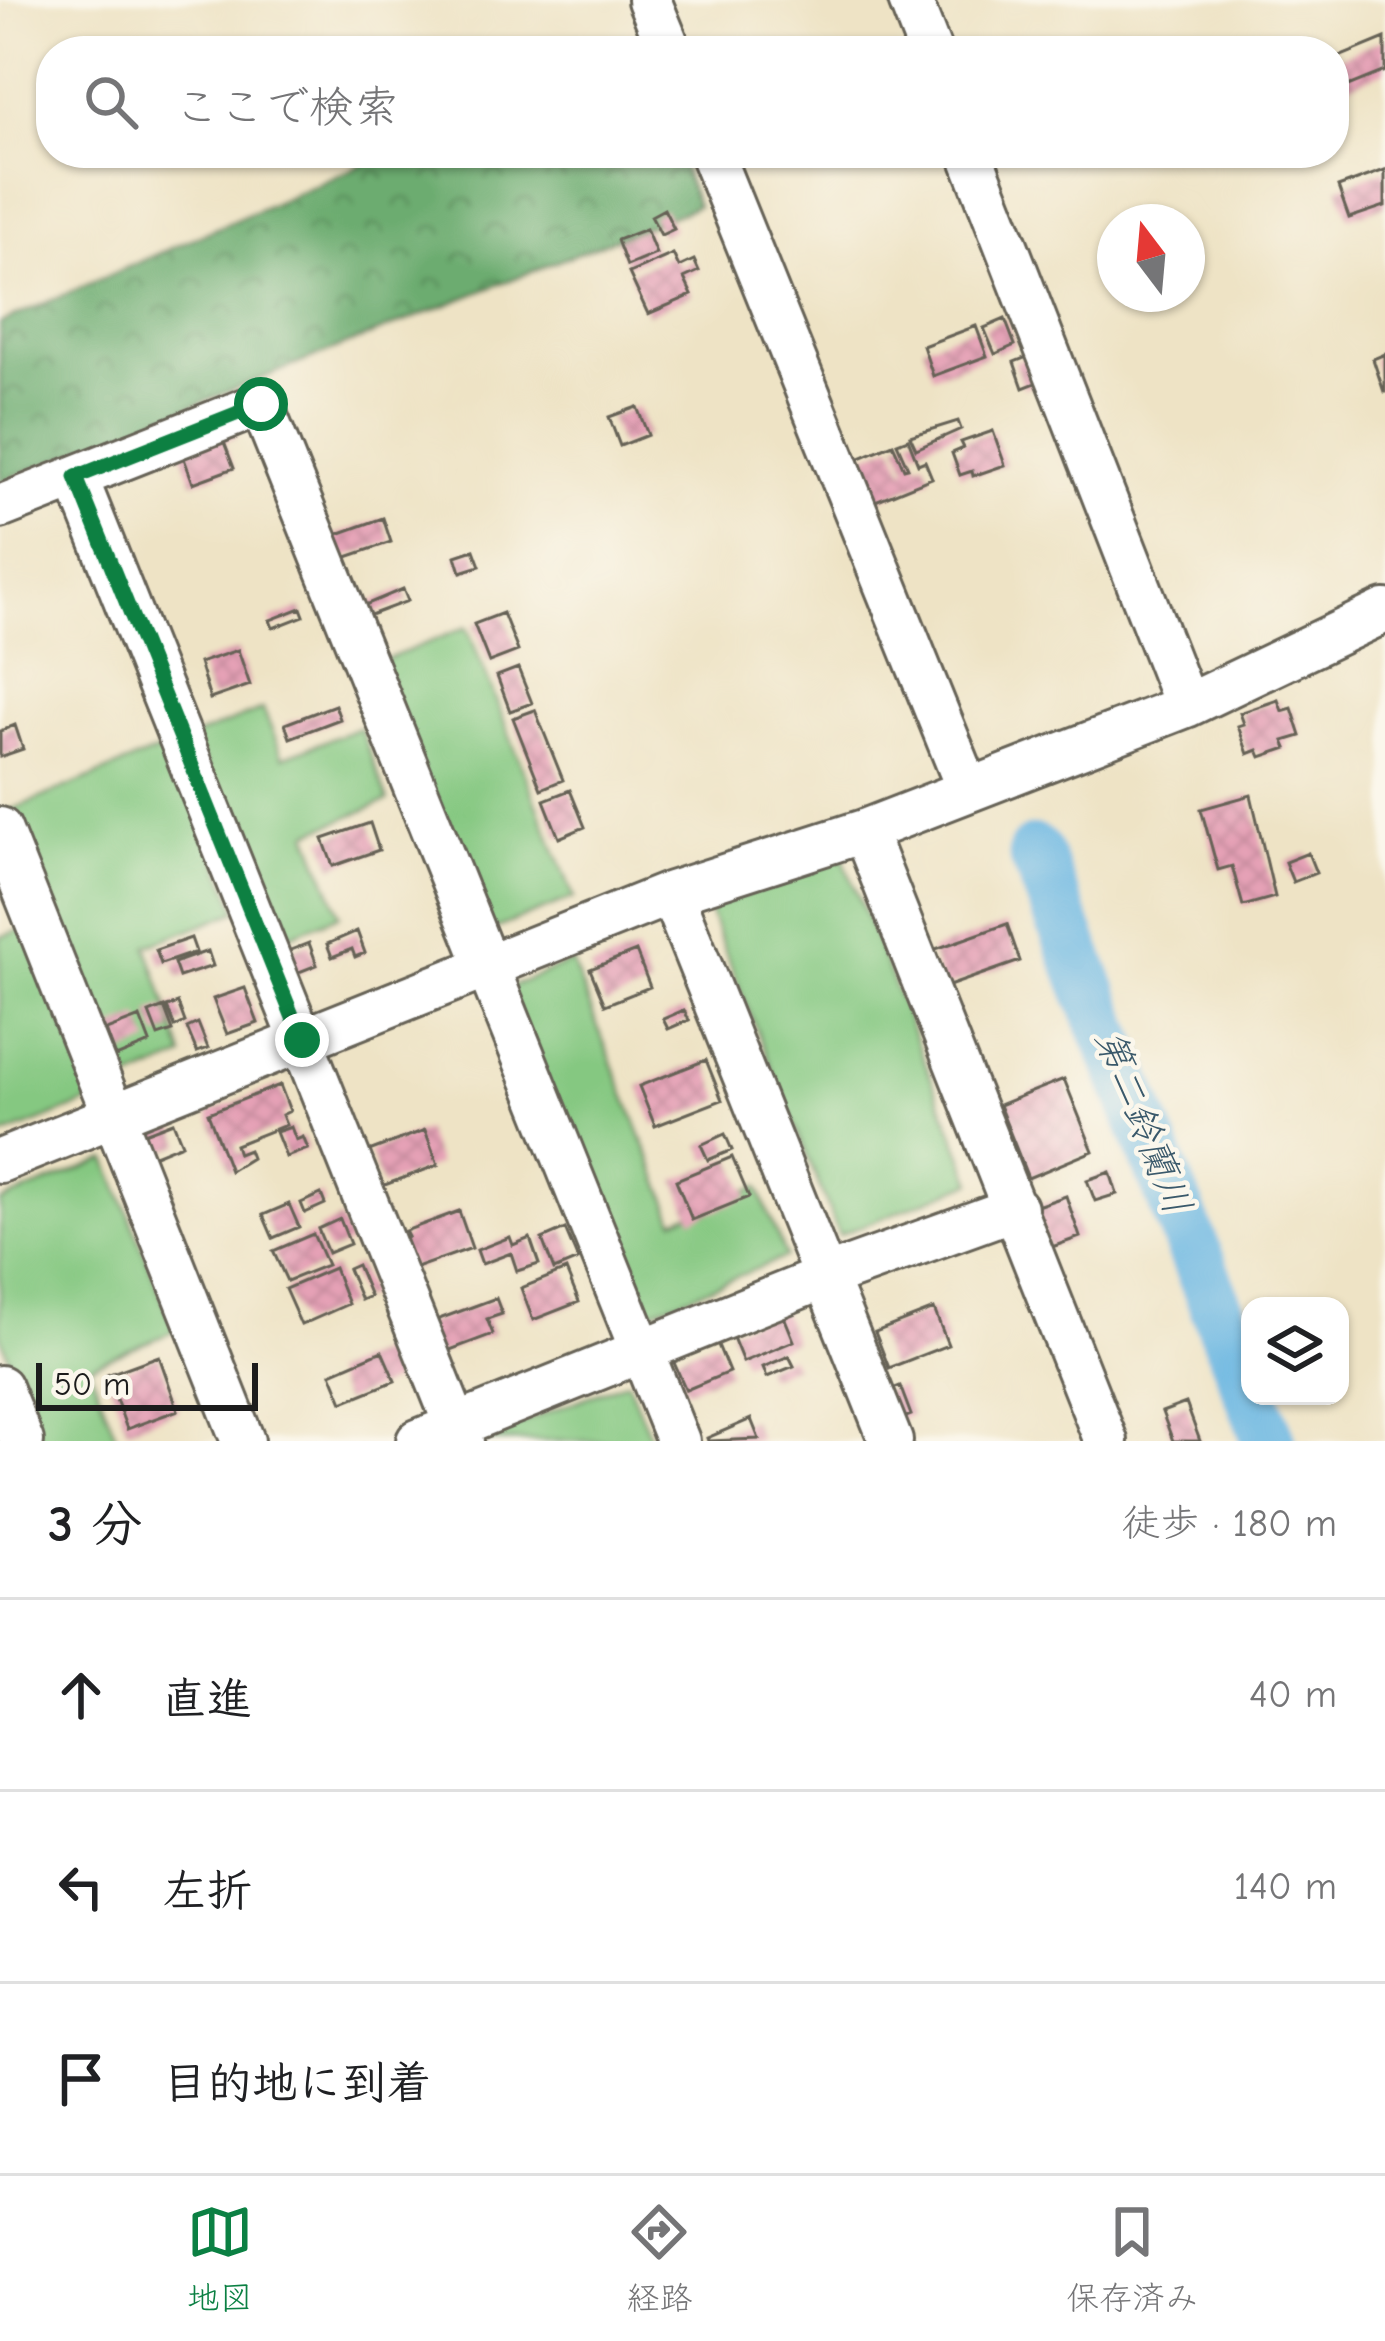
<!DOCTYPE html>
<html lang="ja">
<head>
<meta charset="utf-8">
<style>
  :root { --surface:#fff; --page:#f2f2f2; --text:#202124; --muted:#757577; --line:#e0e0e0; --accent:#0b8043 }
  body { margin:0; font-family:"Comic Neue","Klee One",sans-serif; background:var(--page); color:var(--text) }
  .controls { position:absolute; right:36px; bottom:36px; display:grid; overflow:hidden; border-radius:24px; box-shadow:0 3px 9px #0004 }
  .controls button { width:108px; height:108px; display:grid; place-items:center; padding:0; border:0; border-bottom:3px solid var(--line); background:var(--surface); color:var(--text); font:60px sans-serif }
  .compass { position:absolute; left:1097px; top:204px; width:108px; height:108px; border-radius:50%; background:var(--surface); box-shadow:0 3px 9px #0004; rotate:344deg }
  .scale { position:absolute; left:36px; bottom:30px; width:222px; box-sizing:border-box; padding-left:12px; border:6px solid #1c1c1c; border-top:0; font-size:33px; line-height:42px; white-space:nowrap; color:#1c1c1c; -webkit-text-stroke:9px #fbf7ec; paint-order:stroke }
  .stop { position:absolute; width:36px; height:36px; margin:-27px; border:9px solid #0b8043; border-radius:50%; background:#fff }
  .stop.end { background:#0b8043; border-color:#fff; box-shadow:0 3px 12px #0008 }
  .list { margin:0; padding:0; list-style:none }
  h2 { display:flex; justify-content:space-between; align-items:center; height:156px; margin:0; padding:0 48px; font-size:51px }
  h2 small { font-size:39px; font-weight:400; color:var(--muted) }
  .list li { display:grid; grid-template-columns:78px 1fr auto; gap:36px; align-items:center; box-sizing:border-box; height:192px; padding:0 48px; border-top:3px solid var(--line) }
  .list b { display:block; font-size:45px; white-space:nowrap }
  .list em { font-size:39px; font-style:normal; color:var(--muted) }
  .icon { flex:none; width:66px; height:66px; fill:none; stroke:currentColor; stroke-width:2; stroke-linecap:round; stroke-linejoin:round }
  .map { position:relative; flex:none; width:1385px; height:1441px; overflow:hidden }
  .search { position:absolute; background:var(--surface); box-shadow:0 3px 9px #0004; left:36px; right:36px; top:36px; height:132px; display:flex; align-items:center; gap:30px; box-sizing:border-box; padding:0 42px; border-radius:48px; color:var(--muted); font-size:45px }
  .sheet { height:732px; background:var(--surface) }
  nav { display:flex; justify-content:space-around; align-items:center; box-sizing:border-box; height:168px; border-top:3px solid var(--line); background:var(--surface); font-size:33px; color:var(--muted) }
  nav a { display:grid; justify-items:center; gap:6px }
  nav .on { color:var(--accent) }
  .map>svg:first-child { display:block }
  .grass { fill:#85c881; stroke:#50724e; stroke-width:3 }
  .forest { fill:url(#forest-crowns); stroke:#446446; stroke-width:3 }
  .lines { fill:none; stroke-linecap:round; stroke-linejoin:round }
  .river { stroke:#67b5e1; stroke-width:54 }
  .building { fill:url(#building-cross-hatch) }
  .minor-casing { stroke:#666257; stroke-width:48 }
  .minor { stroke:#fff; stroke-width:42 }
  .route { stroke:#0b8043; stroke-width:15 }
  .labels { text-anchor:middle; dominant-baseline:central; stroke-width:9; stroke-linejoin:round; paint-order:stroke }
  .water-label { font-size:39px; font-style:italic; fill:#3a596b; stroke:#fbf7ec }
</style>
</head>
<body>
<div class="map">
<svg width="1385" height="1441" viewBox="0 0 1385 1441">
  <defs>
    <pattern id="forest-crowns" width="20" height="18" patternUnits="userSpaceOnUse" patternTransform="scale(3)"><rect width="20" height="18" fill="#6cac6f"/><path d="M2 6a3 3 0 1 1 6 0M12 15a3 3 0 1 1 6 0" fill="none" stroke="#588b5a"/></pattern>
    <pattern id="building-cross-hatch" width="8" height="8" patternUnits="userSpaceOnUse" patternTransform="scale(3)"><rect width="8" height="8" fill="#e5a1b6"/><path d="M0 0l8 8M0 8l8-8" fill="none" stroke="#c48a9c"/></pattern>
  </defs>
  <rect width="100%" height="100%" fill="#fbf7ec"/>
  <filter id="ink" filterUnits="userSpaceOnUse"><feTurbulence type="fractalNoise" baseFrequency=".00833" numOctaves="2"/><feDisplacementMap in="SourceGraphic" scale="24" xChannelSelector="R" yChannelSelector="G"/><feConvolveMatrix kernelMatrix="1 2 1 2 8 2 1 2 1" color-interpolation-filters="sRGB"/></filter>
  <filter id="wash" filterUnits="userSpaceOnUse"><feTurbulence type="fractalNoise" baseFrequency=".004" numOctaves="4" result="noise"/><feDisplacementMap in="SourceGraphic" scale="48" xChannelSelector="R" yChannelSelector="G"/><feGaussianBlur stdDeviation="2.7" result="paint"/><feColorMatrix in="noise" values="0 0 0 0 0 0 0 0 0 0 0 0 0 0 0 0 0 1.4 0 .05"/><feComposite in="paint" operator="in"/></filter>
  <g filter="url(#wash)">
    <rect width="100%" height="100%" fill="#eee3c5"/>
    <path class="grass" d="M467,627L574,898L484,933L377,663Z
      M263,709L283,757L360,728L388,801L308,833L340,915L278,940L193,737Z
      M172,745L237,911L147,946L184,1057L119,1085L8,811Z
      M842,856L973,1182L839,1235L708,909Z
      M23,929L97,1099L0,1137V937Z
      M572,962L675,1220L758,1187L786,1257L639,1316L507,988Z
      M107,1159L175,1331L89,1366L118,1441H42L0,1336V1202Z
      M627,1381L652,1441H485L484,1438Z"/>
    <path class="forest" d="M389,153H677L697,206L0,482V323Z"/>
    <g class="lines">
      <path class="river" d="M1035,852L1250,1391
        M1252,1396L1269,1441"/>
    </g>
    <g id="blocks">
      <path class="building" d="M1385,38V71L1343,88L1334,59Z
        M1385,170V206L1349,218L1338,187Z
        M664,209L674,229L661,235L651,216Z
        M646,229L656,254L627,266L617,240Z
        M673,254L679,267L694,260L699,271L684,278L692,295L648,314L629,273Z
        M1005,319L1015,345L995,354L984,328Z
        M976,326L987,356L933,376L923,346Z
        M1385,354V392H1384L1373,359Z
        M1032,355L1041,381L1023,388L1014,362Z
        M637,407L648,435L620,446L609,417Z
        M958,421L961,429L916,449L910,436Z
        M232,422L237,437L224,442L234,468L193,483L178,442Z
        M993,431L1005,465L973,476L972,471L960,475L952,453L964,448L961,442Z
        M908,439L918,464L925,461L932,478L873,502L855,460L893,444L904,469L908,468L897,443Z
        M383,518L391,542L335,561L327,538Z
        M474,550L480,566L461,572L456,556Z
        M403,589L408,601L357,620L353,610Z
        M301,608L304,616L273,628L270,620Z
        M503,613L518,651L489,662L474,624Z
        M238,650L250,685L210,699L199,663Z
        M518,668L532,703L510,711L497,676Z
        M1278,700L1282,711L1292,708L1301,736L1284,741L1287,748L1261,757L1258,750L1248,754L1238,726L1244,724L1240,713Z
        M335,705L340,719L290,738L285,724Z
        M535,710L563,780L541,789L513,718Z
        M15,725L23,749L0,757V731Z
        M570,790L585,827L559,838L544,800Z
        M1251,795L1275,897L1243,906L1232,866L1218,870L1201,809Z
        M370,823L379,850L333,866L323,839Z
        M1308,853L1316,873L1293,882L1285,862Z
        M1007,924L1020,961L943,988L930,951Z
        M357,931L365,953L355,957L352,949L332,957L327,944Z
        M191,938L196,952L161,964L156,950Z
        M309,943L317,965L284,978L275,956Z
        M208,951L213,966L179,977L174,963Z
        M636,951L650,987L605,1005L590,969Z
        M245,988L258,1023L227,1034L213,999Z
        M178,1003L185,1022L175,1027L167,1007Z
        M164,1007L173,1031L158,1036L149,1013Z
        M684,1010L689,1020L668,1029L663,1019Z
        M140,1017L150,1043L116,1057L106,1030Z
        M198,1023L208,1048L197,1052L187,1028Z
        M706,1060L722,1100L655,1126L639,1086Z
        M1064,1079L1093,1151L1028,1178L999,1105Z
        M280,1085L290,1111L282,1115L286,1125L235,1145L238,1154L248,1150L251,1158L230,1171L208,1113Z
        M173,1122L182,1144L145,1159L136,1136Z
        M291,1127L296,1140L303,1137L308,1149L286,1157L276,1132Z
        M425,1130L438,1165L382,1186L369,1151Z
        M725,1134L732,1150L708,1160L701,1145Z
        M732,1157L749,1197L692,1220L676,1180Z
        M1110,1172L1117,1194L1095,1201L1087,1180Z
        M321,1194L325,1204L305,1213L301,1203Z
        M1066,1196L1080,1237L1049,1248L1034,1207Z
        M289,1204L299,1227L273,1238L263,1215Z
        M459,1211L472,1248L413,1269L395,1242L408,1237L405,1231Z
        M340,1219L350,1244L328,1253L318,1229Z
        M565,1229L578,1260L554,1270L542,1239Z
        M313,1234L327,1265L287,1281L273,1251Z
        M510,1237L513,1245L530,1238L539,1264L517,1271L511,1253L482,1264L477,1250Z
        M357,1265L370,1296L361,1300L348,1269Z
        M334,1268L348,1304L301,1325L285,1289Z
        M566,1270L579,1302L533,1320L521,1288Z
        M496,1298L502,1314L487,1319L493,1334L426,1359L415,1328Z
        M781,1309L794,1341L743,1362L730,1330Z
        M934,1309L948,1345L889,1368L875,1332Z
        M716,1340L729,1372L686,1390L672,1358Z
        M382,1351L395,1381L343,1402L331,1373Z
        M159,1356L178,1410L127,1429L107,1375Z
        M789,1356L794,1366L767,1377L763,1367Z
        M900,1386L911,1415L887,1424L875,1396Z
        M1186,1403L1200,1441H1173L1162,1412Z
        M751,1419L759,1439L708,1441L707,1438Z"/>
    </g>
  </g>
  <g filter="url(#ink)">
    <use href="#blocks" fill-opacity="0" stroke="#666257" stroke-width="3"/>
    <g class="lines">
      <defs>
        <path id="minor" d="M649,0L670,51
          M910,0L930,51
          M711,153L968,789
          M970,153L1186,706
          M76,477L462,1441
          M0,507L261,404L678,1441
          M0,829L243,1441
          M864,831L1106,1441
          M671,893L891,1441
          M0,1161L671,893L864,831L1186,706L1385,611
          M0,1387L22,1441
          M418,1441L825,1277L1016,1208"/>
      </defs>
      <use href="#minor" class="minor-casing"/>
      <use href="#minor" class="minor"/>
    </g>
  </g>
  <g class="lines" filter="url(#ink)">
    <path class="route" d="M261,404L76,477L302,1040"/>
  </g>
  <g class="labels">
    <g class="water-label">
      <text transform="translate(1143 1122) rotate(68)">第二鈴蘭川</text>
    </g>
  </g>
</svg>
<div class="controls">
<button><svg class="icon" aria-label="layers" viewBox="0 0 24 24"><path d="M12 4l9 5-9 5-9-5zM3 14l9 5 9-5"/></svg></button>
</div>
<svg class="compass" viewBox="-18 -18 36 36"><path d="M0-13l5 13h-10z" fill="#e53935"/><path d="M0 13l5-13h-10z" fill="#757577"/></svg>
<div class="scale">50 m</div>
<div class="stop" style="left:261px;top:404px"></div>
<div class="stop end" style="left:302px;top:1040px"></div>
<div class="search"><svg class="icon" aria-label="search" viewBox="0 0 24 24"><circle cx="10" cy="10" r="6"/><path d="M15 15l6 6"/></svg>ここで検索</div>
</div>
<section class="sheet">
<h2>3 分<small>徒歩 · 180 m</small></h2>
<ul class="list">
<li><svg class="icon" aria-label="ahead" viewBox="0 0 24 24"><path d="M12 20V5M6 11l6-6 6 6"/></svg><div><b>直進</b></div><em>40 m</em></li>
<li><svg class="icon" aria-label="left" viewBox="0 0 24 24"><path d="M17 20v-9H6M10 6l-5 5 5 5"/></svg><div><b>左折</b></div><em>140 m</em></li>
<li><svg class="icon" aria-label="arrive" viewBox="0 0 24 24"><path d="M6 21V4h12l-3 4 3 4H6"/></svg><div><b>目的地に到着</b></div></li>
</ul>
</section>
<nav>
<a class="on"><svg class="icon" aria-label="map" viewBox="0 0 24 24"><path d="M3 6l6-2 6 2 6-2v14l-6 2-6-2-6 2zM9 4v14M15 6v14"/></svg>地図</a>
<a><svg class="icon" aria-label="directions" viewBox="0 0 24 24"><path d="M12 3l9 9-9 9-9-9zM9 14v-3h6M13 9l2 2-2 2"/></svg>経路</a>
<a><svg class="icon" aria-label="saved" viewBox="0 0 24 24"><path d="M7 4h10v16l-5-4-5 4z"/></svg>保存済み</a>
</nav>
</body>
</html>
